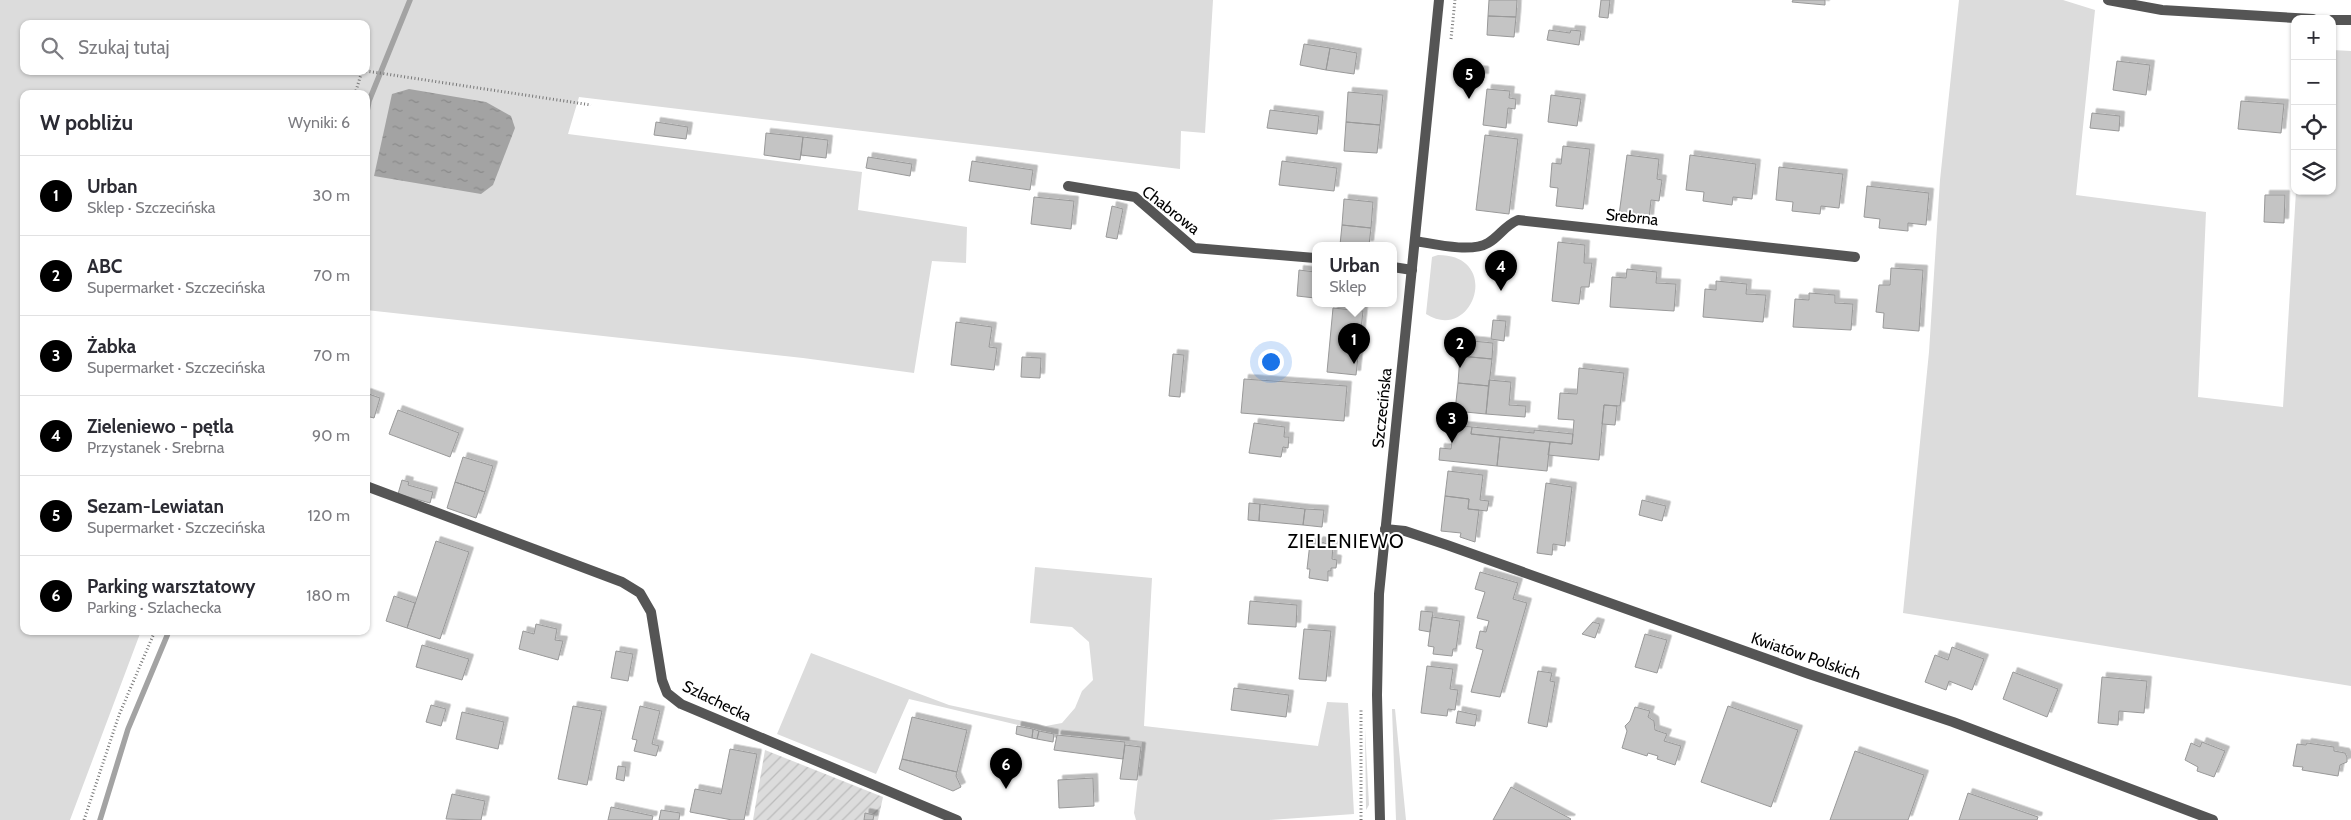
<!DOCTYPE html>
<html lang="pl">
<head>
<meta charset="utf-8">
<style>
  :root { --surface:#fff; --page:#f7f7f7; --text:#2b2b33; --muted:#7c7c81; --line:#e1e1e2; --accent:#000 }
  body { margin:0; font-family:Cabin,sans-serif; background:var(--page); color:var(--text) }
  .controls { position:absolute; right:15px; top:15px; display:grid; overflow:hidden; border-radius:10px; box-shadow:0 1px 4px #0004 }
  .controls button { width:45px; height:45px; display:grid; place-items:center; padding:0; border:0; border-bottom:1px solid var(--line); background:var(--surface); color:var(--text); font:25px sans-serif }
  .you { position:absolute; left:1270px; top:361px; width:18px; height:18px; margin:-12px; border:4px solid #fff; border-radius:50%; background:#1a73e8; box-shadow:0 0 0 8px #1a73e833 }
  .badge { display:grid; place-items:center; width:32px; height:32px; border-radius:50%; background:var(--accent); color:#fff; font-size:16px; font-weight:700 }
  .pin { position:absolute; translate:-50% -41px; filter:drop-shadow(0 1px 2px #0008) }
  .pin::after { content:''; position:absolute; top:26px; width:18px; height:15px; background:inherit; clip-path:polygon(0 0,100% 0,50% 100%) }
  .popup { position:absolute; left:1312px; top:242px; width:85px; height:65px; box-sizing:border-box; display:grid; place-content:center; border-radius:10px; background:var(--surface); filter:drop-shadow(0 1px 4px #0005); font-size:16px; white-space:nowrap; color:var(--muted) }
  .popup b { font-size:19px; color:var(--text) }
  .popup::after { content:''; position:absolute; left:50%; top:100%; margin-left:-10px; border:10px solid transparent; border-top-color:var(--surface) }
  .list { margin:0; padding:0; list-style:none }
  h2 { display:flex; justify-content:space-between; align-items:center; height:65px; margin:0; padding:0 20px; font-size:21px }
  h2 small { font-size:16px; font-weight:400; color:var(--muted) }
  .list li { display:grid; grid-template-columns:32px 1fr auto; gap:15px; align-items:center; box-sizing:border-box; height:80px; padding:0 20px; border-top:1px solid var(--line) }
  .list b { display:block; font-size:19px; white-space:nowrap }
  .list p { margin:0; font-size:16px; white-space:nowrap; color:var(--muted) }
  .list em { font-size:16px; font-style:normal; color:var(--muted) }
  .icon { flex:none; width:28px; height:28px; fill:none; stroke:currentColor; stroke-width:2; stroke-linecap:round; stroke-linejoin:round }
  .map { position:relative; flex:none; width:2351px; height:820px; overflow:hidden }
  .search { position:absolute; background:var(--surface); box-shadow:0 1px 4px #0004; left:20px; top:20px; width:350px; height:55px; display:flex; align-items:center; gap:12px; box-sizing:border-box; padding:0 18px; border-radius:10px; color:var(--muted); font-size:19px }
  .panel { position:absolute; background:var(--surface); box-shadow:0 1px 4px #0004; left:20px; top:90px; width:350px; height:545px; border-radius:10px }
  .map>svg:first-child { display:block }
  .grass { fill:#dcdcdc; fill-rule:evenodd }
  .garden { fill:url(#garden-furrows) }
  .water { fill:url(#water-ripples) }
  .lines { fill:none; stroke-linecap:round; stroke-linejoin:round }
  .stream { stroke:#a3a3a3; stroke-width:5.5 }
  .building { fill:#c4c4c4; stroke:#999; filter:url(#shadow) }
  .path { stroke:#777; stroke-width:3; stroke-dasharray:1 2.5; stroke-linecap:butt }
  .service { stroke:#555; stroke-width:10 }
  .minor { stroke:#555; stroke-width:10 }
  .tertiary { stroke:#555; stroke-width:10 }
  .labels { text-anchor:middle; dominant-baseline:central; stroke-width:4; stroke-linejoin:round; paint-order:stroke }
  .street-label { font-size:16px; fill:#000; stroke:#fff }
  .quarter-label { font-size:19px; letter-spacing:1px; fill:#000; stroke:#fff }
</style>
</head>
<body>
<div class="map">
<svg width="2351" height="820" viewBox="0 0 2351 820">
  <defs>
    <pattern id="garden-furrows" width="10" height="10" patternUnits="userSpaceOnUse" patternTransform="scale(1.25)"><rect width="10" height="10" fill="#dcdcdc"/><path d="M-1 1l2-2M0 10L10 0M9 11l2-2" fill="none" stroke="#bbb"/></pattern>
    <pattern id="water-ripples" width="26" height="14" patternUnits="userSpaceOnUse" patternTransform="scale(1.25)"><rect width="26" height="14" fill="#a3a3a3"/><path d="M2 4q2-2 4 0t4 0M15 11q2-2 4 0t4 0" fill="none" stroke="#8b8b8b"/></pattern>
    <filter id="shadow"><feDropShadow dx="4.5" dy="-4.5" stdDeviation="0" flood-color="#0004"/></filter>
  </defs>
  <rect width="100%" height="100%" fill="#fff"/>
  <path class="grass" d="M0,0H1213L1205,133L1181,131L1180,169L579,97L568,134L862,172L858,210L967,227L966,263L932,261L914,373L803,358L366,310V94H24V631H141L70,820H0ZM24,24H366V71H24Z
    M1959,0H2063L2095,10L2076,195L2206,212L2198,397L2283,407L2296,191H2332V50L2351,51V686L1903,613L1929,352L1940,180Z
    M1438,255C1503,255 1473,344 1426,314L1432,257Z
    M1035,567L1152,578L1144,726L1318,746L1327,702L1348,703L1354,814L1269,820H1136L1134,813L1142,742L1056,734L909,699L876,774L777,734L811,653L949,705L1046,726L1062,723L1075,708L1082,691L1093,680L1089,642L1072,627L1030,623Z
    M1392,709H1395L1406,820H1396Z
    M1365,728L1369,805L1366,810Z"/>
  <path class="garden" d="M765,750L883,797L878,820H753Z"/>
  <path class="water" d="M409,89L486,102L511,116L515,128L493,185L481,194L374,176L392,94Z"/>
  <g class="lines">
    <path class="stream" d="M366,117L369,101L410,0
      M100,820L128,729L169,631"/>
  </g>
  <path class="building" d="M1489,0H1517L1516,17L1488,16Z
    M1601,0H1610L1608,18L1599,17Z
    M1793,0H1825V5L1792,2Z
    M1488,16L1516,17L1514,37L1487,35Z
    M1549,30L1570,33L1571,30L1581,31L1579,45L1547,40Z
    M1304,44L1330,48L1326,70L1300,65Z
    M1330,48L1357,53L1354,74L1326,70Z
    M2117,61L2150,65L2146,95L2113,90Z
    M1465,69L1484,71V78L1464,76Z
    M1487,89L1510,91L1509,98L1516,99L1515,109L1508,108L1506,128L1483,125Z
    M1348,92L1383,95L1380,125L1346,122Z
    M1551,95L1581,99L1577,126L1548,122Z
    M2241,101L2284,104L2281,133L2238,129Z
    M1270,110L1319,116L1317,134L1267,128Z
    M2092,113L2120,116L2119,131L2090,128Z
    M656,122L688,127L686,139L654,135Z
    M1346,122L1380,125L1377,153L1344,151Z
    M766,133L803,137L800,160L764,155Z
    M1485,135L1518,139L1509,214L1476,210Z
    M803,137L828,140L826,158L801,155Z
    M1563,146L1590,149L1583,209L1556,206L1558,188L1550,187L1552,163L1561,164Z
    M1627,155L1659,159L1657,179L1662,180L1659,201L1651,200L1649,219L1619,215Z
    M1690,155L1756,164L1752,199L1733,197L1732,205L1703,201L1704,192L1686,190Z
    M868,157L912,164L910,176L866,168Z
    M972,161L1033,170L1030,190L969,181Z
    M1282,161L1337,168L1334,191L1279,185Z
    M1779,167L1843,174L1839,208L1821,206L1820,214L1792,211L1793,202L1776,200Z
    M1867,186L1929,193L1926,225L1908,223V231L1879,228L1880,219L1864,217Z
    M2265,195H2285L2284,223L2264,222Z
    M1034,197L1074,201L1071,229L1031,224Z
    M1344,199L1373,202L1371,228L1342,225Z
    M1112,206L1123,209L1117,239L1106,237Z
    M1342,225L1371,228L1369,245H1340Z
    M1558,242L1585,245L1584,263H1592L1589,287H1581L1579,304L1552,301Z
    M1891,268L1923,270L1919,331L1883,328L1884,313L1876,312L1879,285H1890Z
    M1627,269L1657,272L1656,283L1676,284L1674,311L1610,307L1612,277L1626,278Z
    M1299,270L1315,272V298L1297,296Z
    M1716,281L1747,284L1746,294L1766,295L1763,322L1703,317L1705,289L1716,290Z
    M1809,293L1835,295V303L1853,304L1851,330L1793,327L1795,299L1809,300Z
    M1333,308L1363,311L1356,375L1327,372Z
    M1493,320L1506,321L1504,341L1491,339Z
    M956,322L992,327L989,347L997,348L994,370L951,365Z
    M1462,340L1493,343L1492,359L1460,356Z
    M1173,354L1184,355L1180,397L1169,396Z
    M1460,356L1492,359L1489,386L1458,383Z
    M1022,357L1041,358L1040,378L1021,377Z
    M1579,368L1624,373L1620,406L1604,405L1599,460L1548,455L1550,442L1572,444L1574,420L1558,419L1560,393L1577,394Z
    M1244,379L1347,386L1344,421L1241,413Z
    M1489,380L1511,382L1509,405L1526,406L1525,417L1486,414Z
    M1458,383L1489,386L1486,414L1455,411Z
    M366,393L380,398L374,418L366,416Z
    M1604,405L1617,406L1615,425L1602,424Z
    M398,410L459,433L450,457L389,434Z
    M1254,423L1285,427L1284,437H1289L1288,448L1283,447L1281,457L1249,453Z
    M1454,425L1472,427L1471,434L1500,437L1497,466L1439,460L1440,448L1451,449Z
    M1472,427L1534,433V430L1573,434L1572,444L1471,434Z
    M1500,437L1550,442L1547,471L1497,466Z
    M463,457L493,466L485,492L455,482Z
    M1448,471L1483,475L1480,500L1489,501L1487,511L1468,509L1469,499L1445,496Z
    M402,480L409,482L408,485L433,492L430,503L398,494Z
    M455,482L485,492L476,518L447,508Z
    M1546,483L1572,487L1565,546L1553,544L1552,555L1537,553Z
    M1445,496L1469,499L1468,509L1479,510L1475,542L1460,537L1461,533L1441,531Z
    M1642,500L1666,506L1662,521L1639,515Z
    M1249,503L1260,504L1259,521L1248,520Z
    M1260,504L1305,509L1303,525L1259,521Z
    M1305,509L1324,510L1322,527L1303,525Z
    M436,541L469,552L440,639L407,628Z
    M1319,541L1333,546L1332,559L1337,560L1336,568H1331V571H1328V581L1309,578L1310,569H1307L1310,543L1316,544Z
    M1480,572L1518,583L1513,599L1527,603L1500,697L1471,692L1483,650L1476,648L1480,631L1486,632L1489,621L1477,618L1485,592L1475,589Z
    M394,596L415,603L407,628L386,621Z
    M1250,601L1297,605L1296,627L1248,624Z
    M1421,611L1433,612L1430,632L1419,630Z
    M1432,617L1460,621L1456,649H1453L1452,656L1433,654L1434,647L1428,646Z
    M1593,622L1600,624L1595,638L1582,634Z
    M536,624L557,629L555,640L563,641L558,660L519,649L523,631L534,634Z
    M1304,629L1331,631L1326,681L1299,679Z
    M1645,634L1667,640L1657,673L1635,667Z
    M422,645L469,659L462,680L416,667Z
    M1952,647L1984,659L1972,690L1949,681L1946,690L1925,682L1935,655L1948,660Z
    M616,651L633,654L628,681L611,678Z
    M1427,666L1453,669L1450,689L1458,690L1455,710L1448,709L1447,716L1421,713Z
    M1538,671L1552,673L1550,681L1555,682L1547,727L1528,723Z
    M2013,672L2058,689L2047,717L2003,699Z
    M2102,677L2147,681L2144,713L2119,711L2118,725L2098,723Z
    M1234,688L1289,695L1286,717L1231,710Z
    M431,705L446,709L441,726L426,722Z
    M573,706L602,711L587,785L558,779Z
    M640,706L660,711L652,744L659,746L656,756L634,751L637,740L632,739Z
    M1728,706L1798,730L1771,807L1701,782Z
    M1635,707L1650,711L1648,717L1654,721L1655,730L1667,734L1664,741L1681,746L1675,765L1657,759L1658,756L1648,753L1647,756L1622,748L1627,731L1625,726L1630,721Z
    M1458,711L1477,715L1475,726L1456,723Z
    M462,712L504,722L498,749L456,739Z
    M912,717L967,730L957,772L902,759Z
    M1017,726L1033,729L1032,738L1016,734Z
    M1033,729L1039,731L1037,739L1032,738Z
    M1039,731L1054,734L1053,742L1037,739Z
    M1057,735L1125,742L1123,759L1054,750Z
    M2202,742L2225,751L2214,777L2197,771L2198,767L2185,760L2191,743L2200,747Z
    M2307,743L2334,747V751L2345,753L2347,757V762L2340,765L2338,776L2302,770L2303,767L2293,766L2297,744L2306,745Z
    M1125,745L1141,747L1137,780L1120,779Z
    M730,749L757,754L744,820H732L690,812L695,789L721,794Z
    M1855,751L1924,775L1908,820H1830Z
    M902,759L957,772L956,776L961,787L953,791L899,769Z
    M618,766L626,767L624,781L616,779Z
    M1093,778L1094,806L1059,808L1058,780Z
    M1511,787L1571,819L1570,820H1493Z
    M1968,793L2038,817L2037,820H1959Z
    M452,794L485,801L481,820L446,819Z
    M611,807L653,816L652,820H608Z
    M661,810L680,813L679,820H659Z
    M865,813L874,815L873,820H864Z"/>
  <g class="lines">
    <path class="path" d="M1451,39L1455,0
      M366,71L591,105
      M355,94L362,71
      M84,820L119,715L155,631
      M1361,820V708"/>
    <path class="service" d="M1068,186L1135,197L1194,248L1315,258
      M1393,267L1412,270"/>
    <path class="minor" d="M2108,0L2162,10L2313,19
      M2332,20H2351
      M1415,241C1434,244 1471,253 1488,243C1500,236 1504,226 1518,220L1855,257
      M366,486L622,582L640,593L651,612L662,680L667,693L681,704L957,820
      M1385,529L1405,531L1447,545L1809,674L1953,722L2213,820"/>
    <path class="tertiary" d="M1380,820L1377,695L1379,594L1439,0"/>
  </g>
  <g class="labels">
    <g class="street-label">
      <text transform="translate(1171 210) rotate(38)">Chabrowa</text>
      <text transform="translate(1632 217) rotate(6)">Srebrna</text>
      <text transform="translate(1382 408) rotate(-84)">Szczecińska</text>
      <text transform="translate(1806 656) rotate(19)">Kwiatów Polskich</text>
      <text transform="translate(717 701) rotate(26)">Szlachecka</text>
    </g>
    <g class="quarter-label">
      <text x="1346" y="541">ZIELENIEWO</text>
    </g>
  </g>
</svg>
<div class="controls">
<button>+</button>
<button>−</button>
<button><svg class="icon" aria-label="locate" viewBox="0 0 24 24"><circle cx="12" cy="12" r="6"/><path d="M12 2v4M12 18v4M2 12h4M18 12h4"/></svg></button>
<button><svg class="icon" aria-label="layers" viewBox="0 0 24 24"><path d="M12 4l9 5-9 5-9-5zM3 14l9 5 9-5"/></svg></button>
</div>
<div class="you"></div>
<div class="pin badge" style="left:1354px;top:364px">1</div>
<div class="popup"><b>Urban</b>Sklep</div>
<div class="pin badge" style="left:1460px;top:368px">2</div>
<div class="pin badge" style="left:1452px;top:443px">3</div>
<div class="pin badge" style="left:1501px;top:291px">4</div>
<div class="pin badge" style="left:1469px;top:99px">5</div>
<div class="pin badge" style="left:1006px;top:789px">6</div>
<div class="search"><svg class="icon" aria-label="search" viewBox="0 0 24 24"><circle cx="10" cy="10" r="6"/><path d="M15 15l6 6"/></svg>Szukaj tutaj</div>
<section class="panel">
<h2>W pobliżu<small>Wyniki: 6</small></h2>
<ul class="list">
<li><span class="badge">1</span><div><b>Urban</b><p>Sklep · Szczecińska</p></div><em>30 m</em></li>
<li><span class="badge">2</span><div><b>ABC</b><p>Supermarket · Szczecińska</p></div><em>70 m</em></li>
<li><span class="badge">3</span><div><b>Żabka</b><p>Supermarket · Szczecińska</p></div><em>70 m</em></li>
<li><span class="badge">4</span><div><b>Zieleniewo - pętla</b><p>Przystanek · Srebrna</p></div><em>90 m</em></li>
<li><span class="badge">5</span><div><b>Sezam-Lewiatan</b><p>Supermarket · Szczecińska</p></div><em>120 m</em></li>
<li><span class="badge">6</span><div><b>Parking warsztatowy</b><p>Parking · Szlachecka</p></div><em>180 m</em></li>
</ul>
</section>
</div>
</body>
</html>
